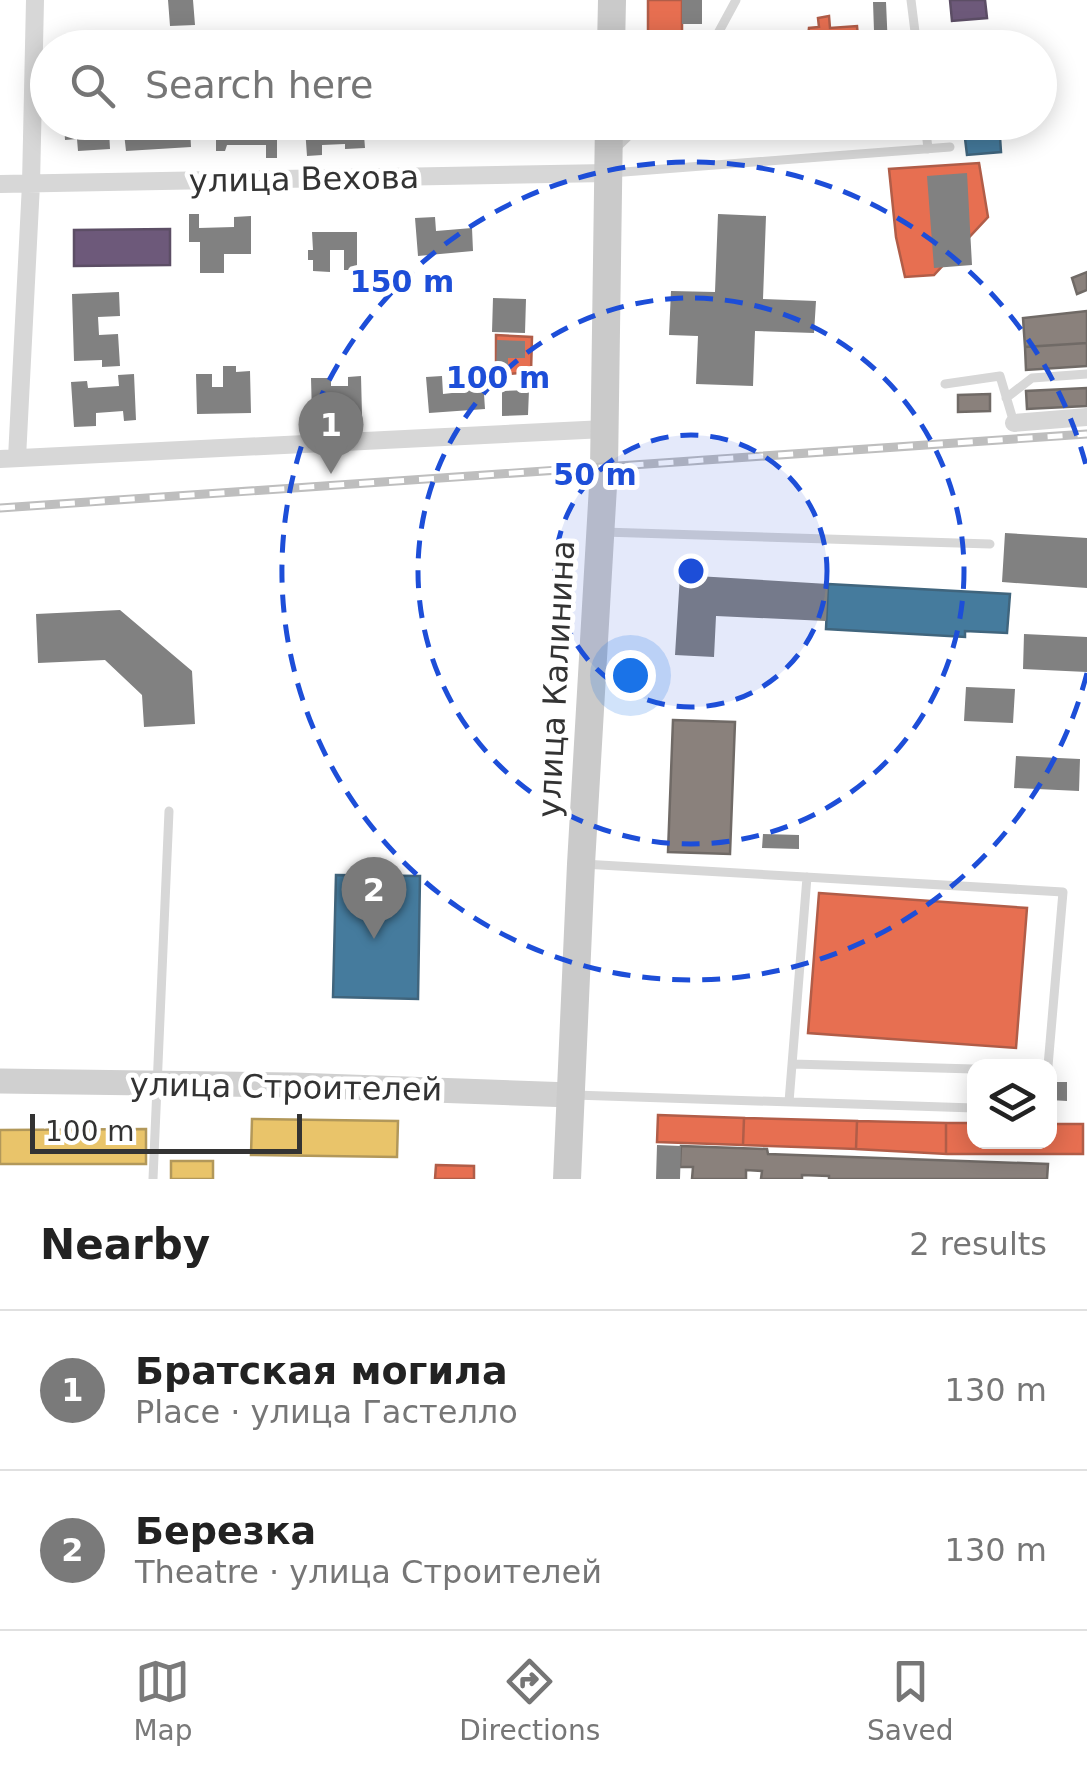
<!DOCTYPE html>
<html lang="en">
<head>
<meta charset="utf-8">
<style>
  :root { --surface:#fff; --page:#f2f2f2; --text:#222; --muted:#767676; --line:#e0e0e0; --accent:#7a7a7a }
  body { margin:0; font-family:"DejaVu Sans",sans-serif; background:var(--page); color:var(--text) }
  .controls { position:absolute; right:30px; bottom:30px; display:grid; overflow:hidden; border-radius:20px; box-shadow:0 5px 25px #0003 }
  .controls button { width:90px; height:90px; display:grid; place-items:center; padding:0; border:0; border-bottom:2px solid var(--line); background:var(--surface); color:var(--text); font:50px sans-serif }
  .scale { position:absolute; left:30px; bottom:25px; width:272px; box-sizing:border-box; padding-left:10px; border:5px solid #333; border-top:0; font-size:28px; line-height:35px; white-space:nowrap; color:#333; -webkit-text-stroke:8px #fff; paint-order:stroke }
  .you { position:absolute; left:630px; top:675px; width:35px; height:35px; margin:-25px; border:8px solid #fff; border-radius:50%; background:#1a73e8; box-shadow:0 0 0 15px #1a73e833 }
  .badge { display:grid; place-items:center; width:65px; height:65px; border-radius:50%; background:var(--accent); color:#fff; font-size:32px; font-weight:700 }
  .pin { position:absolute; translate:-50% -82px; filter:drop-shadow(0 2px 5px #0008) }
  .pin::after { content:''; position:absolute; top:52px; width:35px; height:30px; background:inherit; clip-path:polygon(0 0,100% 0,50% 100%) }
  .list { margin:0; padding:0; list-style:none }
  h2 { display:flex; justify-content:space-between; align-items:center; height:130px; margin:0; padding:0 40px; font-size:42px }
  h2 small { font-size:32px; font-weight:400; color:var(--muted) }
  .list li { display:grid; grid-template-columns:65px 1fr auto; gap:30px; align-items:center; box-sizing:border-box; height:160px; padding:0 40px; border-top:2px solid var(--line) }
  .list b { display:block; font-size:38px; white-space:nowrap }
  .list p { margin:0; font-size:32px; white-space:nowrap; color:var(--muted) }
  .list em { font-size:32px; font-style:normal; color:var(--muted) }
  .icon { flex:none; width:55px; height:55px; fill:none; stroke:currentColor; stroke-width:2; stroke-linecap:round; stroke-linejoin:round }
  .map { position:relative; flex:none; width:1087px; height:1179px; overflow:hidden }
  .search { position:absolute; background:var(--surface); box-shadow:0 5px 25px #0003; left:30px; right:30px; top:30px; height:110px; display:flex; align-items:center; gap:25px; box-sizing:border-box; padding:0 35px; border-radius:55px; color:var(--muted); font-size:38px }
  .sheet { height:450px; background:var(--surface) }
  nav { display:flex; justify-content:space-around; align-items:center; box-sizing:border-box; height:140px; border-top:2px solid var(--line); background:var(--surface); font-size:28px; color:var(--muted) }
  nav a { display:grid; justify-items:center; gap:5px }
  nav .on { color:var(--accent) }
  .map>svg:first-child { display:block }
  .homes { fill:#e9c46a; stroke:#b2985a; stroke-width:2.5 }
  .shops { fill:#e76f51; stroke:#b15d48; stroke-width:2.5 }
  .offices { fill:#6d597a; stroke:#5c4e65; stroke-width:2.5 }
  .public { fill:#457b9d; stroke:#40657d; stroke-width:2.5 }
  .industry { fill:#8a817c; stroke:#706a66; stroke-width:2.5 }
  .building { fill:#818181 }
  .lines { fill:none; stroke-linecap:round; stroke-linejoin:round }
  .service { stroke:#d7d7d7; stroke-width:9 }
  .minor { stroke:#d7d7d7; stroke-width:18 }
  .secondary { stroke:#d0d0d0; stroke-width:25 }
  .primary { stroke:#cacaca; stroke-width:28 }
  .rail-casing { stroke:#bebebe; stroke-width:9 }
  .rail { stroke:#fff; stroke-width:5; stroke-dasharray:15; stroke-linecap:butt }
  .ring { fill:none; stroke:#1d4ed8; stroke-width:5; stroke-dasharray:18 12 }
  .labels { text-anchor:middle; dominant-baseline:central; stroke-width:10; stroke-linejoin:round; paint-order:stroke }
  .street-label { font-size:32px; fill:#333; stroke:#fff }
  .centre { fill:#1d4ed8; stroke:#fff; stroke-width:5 }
  .ring-label { font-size:30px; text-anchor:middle; font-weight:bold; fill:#1d4ed8; stroke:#fff; stroke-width:10; stroke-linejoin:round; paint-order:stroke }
</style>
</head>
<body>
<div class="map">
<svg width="1087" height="1179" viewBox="0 0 1087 1179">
  <rect width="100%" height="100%" fill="#fff"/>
  <path class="homes" d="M252,1119L398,1121L397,1157L251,1155Z
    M146,1129V1164H0V1130Z
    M171,1161H213V1179H171Z"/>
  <path class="shops" d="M648,0H682V32L648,31Z
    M829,16L830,28L857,26L859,48H807L809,28L819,27L818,18Z
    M805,122H825L826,129L817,138L805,131Z
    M979,163L988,217L934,275L905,277L896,237L889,169Z
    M496,335L532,337L531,372L496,375Z
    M819,893L1027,908L1016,1048L808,1033Z
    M658,1115L744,1118L743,1145L657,1142Z
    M744,1118L857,1121L856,1149L743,1145Z
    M857,1121L946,1123V1154L856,1149Z
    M946,1123H974V1142H1050V1124H1083V1154H946Z
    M436,1165L474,1166V1179H435Z"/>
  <path class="offices" d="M950,0H985L987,18L952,21Z
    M170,229V265L74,266V230Z"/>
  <path class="public" d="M963,122H999L1001,152L967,155Z
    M828,584L1010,594L1007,633L965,631V637L826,629Z
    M336,875L420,876L418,999L333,997Z"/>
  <path class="industry" d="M1087,272V290L1077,294L1072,278Z
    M1087,311V343L1025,347L1023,318Z
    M1087,343V366L1026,370L1025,347Z
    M1087,388V406L1027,409L1026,391Z
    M990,394V411L958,412V395Z
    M673,720L735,722L730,854L668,852Z
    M681,1146L767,1149L768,1154L1048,1164L1047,1179H829V1176L802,1175V1179H761L762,1171L746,1170V1179H692L693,1167H680Z"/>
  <path class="building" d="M168,0H193L195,25L170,26Z
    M682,0H702V24H682Z
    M873,2H886L888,48H871L870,31H874Z
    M510,35L511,48H468L467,38Z
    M64,122H116V130H109L110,149L78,151L77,139L65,140Z
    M136,122H180V128L190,127L191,147L126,151L124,133L137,132Z
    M216,122H277V158H266V145H227L225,151H216Z
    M350,122H363L365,148L345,149V144L322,145V155L307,156L305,128L350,126Z
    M461,122H524V128L461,129Z
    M967,173L972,265L934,268L927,176Z
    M189,214H199V228L234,227V217L251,216V254H224V273H200V242H189Z
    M718,214L766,216L763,299L816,301L814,333L755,331L753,386L696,384L698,336L669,335L671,291L715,292Z
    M435,217L436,231L472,228L473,251L418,256L415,218Z
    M312,232H357V270H344V250H330V272L313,271V260H308V250H313Z
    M119,292L120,316L98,317L99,335L118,334L120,366L102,367V360L74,361L72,294Z
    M493,298L526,299L525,333L492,332Z
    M497,340L525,341V358H508V375H496Z
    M223,366H236V372L250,371L251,413L197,414L196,374H212V387H223Z
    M134,374L136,420L124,421L123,411L96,413V426L74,427L71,382L87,381L88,388L119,386L118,375Z
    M361,376L362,415L312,416L311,378H331V386H348V377Z
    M442,376L443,394L461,392V381L483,379L485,409L429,413L426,377Z
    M529,390L528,415L502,416V391Z
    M1005,533L1087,538V588L1002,582Z
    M680,575L828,584L826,621L716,616L714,657L675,655Z
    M120,610L192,671L195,724L144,727L142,695L105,660L38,663L36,614Z
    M1024,634L1087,637V672L1023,669Z
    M966,687L1015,689L1013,723L964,721Z
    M1016,756L1080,759L1079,791L1014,788Z
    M763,834L799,835V849L762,848Z
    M1050,1082H1067V1101L1050,1100Z
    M657,1145L681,1146L680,1179H656Z"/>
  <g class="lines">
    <path class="service" d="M911,0L917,48
      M710,48L736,0
      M925,122L928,149
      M614,150L643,122
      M611,173L950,147
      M945,384L1000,376L1014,423
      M1006,398L1032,378L1087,374
      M603,532L990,544
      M583,864L1063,892L1048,1066
      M792,1064L974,1069
      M574,1095L974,1108
      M789,1102L807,877
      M153,1179L169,811"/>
    <path class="minor" d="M0,184L608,173
      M1014,423L1087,417
      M17,458L31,184L35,0
      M0,459L605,429"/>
    <path class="secondary" d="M0,1081L294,1085L571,1095"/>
    <path class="primary" d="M611,48L612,0
      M567,1179L581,864L604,469L609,122"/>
    <defs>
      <path id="rail" d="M0,508L1087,434"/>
    </defs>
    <use href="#rail" class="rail-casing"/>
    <use href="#rail" class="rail"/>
  </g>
  <circle cx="691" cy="571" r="136" fill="#1d4ed8" fill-opacity=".12"/>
  <g class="ring">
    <circle cx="691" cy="571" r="136"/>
    <circle cx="691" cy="571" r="273"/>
    <path d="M1087 673A409 409 0 1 1 1087 469"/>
  </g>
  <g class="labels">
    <g class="street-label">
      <text transform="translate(304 179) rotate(-1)">улица Вехова</text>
      <text transform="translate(556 679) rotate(-87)">улица Калинина</text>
      <text transform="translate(286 1087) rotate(1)">улица Строителей</text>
    </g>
  </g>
  <circle cx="691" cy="571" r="15" class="centre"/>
  <g class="ring-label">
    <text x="402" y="292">150 m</text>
    <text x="498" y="388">100 m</text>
    <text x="595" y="485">50 m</text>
  </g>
</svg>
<div class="controls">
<button><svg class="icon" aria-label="layers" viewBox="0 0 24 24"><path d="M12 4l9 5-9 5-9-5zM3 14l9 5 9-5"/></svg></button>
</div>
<div class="scale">100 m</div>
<div class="you"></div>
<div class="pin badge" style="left:331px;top:474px">1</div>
<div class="pin badge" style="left:374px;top:939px">2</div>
<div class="search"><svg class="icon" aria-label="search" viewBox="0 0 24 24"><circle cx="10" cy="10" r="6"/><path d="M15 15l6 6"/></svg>Search here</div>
</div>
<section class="sheet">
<h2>Nearby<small>2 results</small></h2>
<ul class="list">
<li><span class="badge">1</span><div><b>Братская могила</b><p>Place · улица Гастелло</p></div><em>130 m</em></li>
<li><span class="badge">2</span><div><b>Березка</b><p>Theatre · улица Строителей</p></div><em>130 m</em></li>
</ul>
</section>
<nav>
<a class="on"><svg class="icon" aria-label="map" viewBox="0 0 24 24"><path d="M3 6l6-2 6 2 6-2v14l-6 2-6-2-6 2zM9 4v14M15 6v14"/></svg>Map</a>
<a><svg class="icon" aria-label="directions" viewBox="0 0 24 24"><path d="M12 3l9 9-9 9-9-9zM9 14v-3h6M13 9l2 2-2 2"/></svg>Directions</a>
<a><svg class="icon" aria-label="saved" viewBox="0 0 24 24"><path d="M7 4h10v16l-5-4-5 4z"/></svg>Saved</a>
</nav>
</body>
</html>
